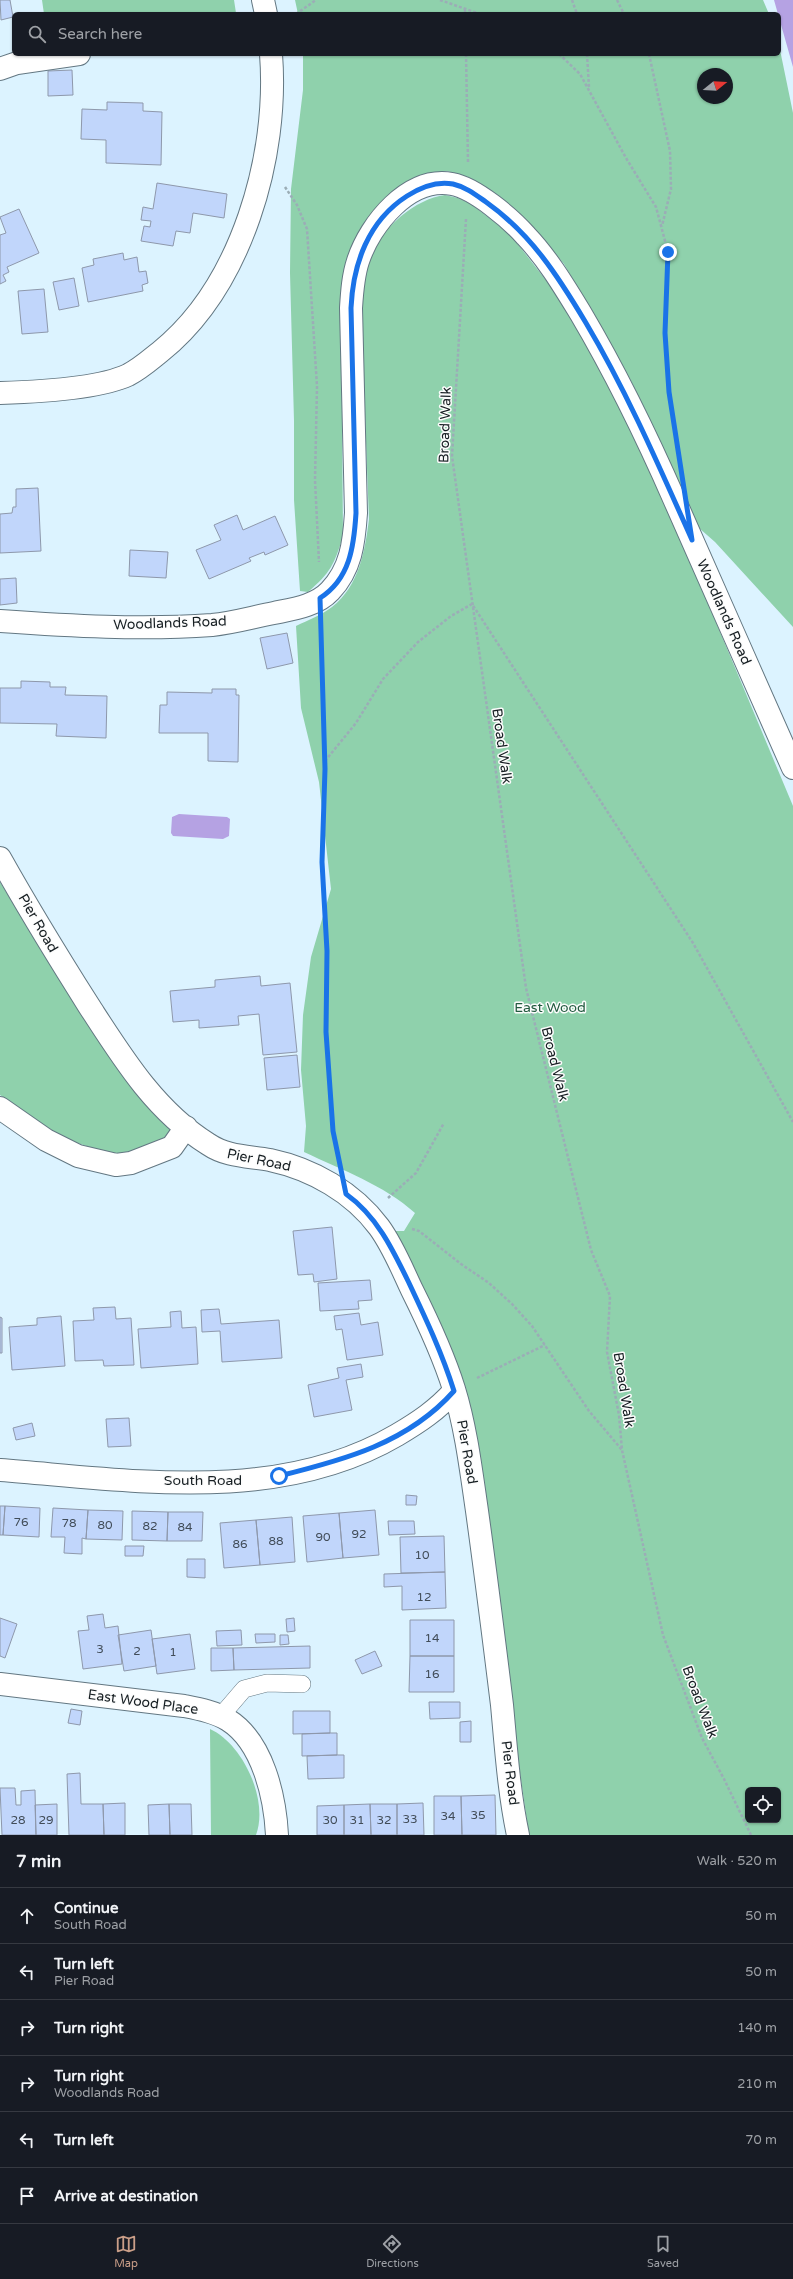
<!DOCTYPE html>
<html lang="en">
<head>
<meta charset="utf-8">
<style>
  :root { --surface:#171b24; --page:#20242c; --text:#f1f3f6; --muted:#9ea1a6; --line:#363941; --accent:#ca9e88 }
  body { margin:0; font-family:"Varela Round",sans-serif; background:var(--page); color:var(--text) }
  .controls { position:absolute; right:12px; bottom:12px; display:grid; overflow:hidden; border-radius:6px; box-shadow:0 1px 3px #0004 }
  .controls button { width:36px; height:36px; display:grid; place-items:center; padding:0; border:0; border-bottom:1px solid var(--line); background:var(--surface); color:var(--text); font:20px sans-serif }
  .compass { position:absolute; left:697px; top:68px; width:36px; height:36px; border-radius:50%; background:var(--surface); box-shadow:0 1px 3px #0004; rotate:72deg }
  .stop { position:absolute; width:12px; height:12px; margin:-9px; border:3px solid #1a73e8; border-radius:50%; background:#fff }
  .stop.end { background:#1a73e8; border-color:#fff; box-shadow:0 1px 4px #0008 }
  .list { margin:0; padding:0; list-style:none }
  h2 { display:flex; justify-content:space-between; align-items:center; height:52px; margin:0; padding:0 16px; font-size:17px }
  h2 small { font-size:13px; font-weight:400; color:var(--muted) }
  .list li { display:grid; grid-template-columns:26px 1fr auto; gap:12px; align-items:center; box-sizing:border-box; height:56px; padding:0 16px; border-top:1px solid var(--line) }
  .list b { display:block; font-size:15px; white-space:nowrap }
  .list p { margin:0; font-size:13px; white-space:nowrap; color:var(--muted) }
  .list em { font-size:13px; font-style:normal; color:var(--muted) }
  .icon { flex:none; width:22px; height:22px; fill:none; stroke:currentColor; stroke-width:2; stroke-linecap:round; stroke-linejoin:round }
  .map { position:relative; flex:none; width:793px; height:1835px; overflow:hidden }
  .search { position:absolute; background:var(--surface); box-shadow:0 1px 3px #0004; left:12px; right:12px; top:12px; height:44px; display:flex; align-items:center; gap:10px; box-sizing:border-box; padding:0 14px; border-radius:6px; color:var(--muted); font-size:15px }
  .sheet { height:388px; background:var(--surface) }
  nav { display:flex; justify-content:space-around; align-items:center; box-sizing:border-box; height:56px; border-top:1px solid var(--line); background:var(--surface); font-size:11px; color:var(--muted) }
  nav a { display:grid; justify-items:center; gap:2px }
  nav .on { color:var(--accent) }
  .map>svg:first-child { display:block }
  .green { fill:#8fd1ac; fill-rule:evenodd }
  .water { fill:#b5a2e3 }
  .building { fill:#c1d6fb; stroke:#8e98ab }
  .lines { fill:none; stroke-linecap:round; stroke-linejoin:round }
  .service-casing { stroke:#637782; stroke-width:18 }
  .minor-casing { stroke:#637782; stroke-width:24 }
  .path { stroke:#9badb6; stroke-width:2.5; stroke-dasharray:3 2; stroke-linecap:butt }
  .service { stroke:#fff; stroke-width:17 }
  .minor { stroke:#fff; stroke-width:22 }
  .route { stroke:#1a73e8; stroke-width:5 }
  .labels { text-anchor:middle; dominant-baseline:central; stroke-width:3; stroke-linejoin:round; paint-order:stroke }
  .number-label { font-size:12px; fill:#414c58 }
  .street-label { font-size:14px; fill:#161e22; stroke:#fcfcfc }
  .park-label { font-size:14px; fill:#235b40; stroke:#fcfcfc }
</style>
</head>
<body>
<div class="map">
<svg width="793" height="1835" viewBox="0 0 793 1835">
  <rect width="100%" height="100%" fill="#dcf3ff"/>
  <path class="green" d="M42,0H234L236,13L44,14Z
    M295,0H763L769,14H298Z
    M779,45L793,113V627L715,542L699,528L631,381L564,264L533,227L498,195L468,177L447,171L420,176L406,183L370,216L360,231L341,300L343,536C334,565 331,572 308,592L300,591L294,500V421L290,273L291,189L303,90V54H779ZM703,74H727V98H703Z
    M445,195L458,198L471,204L510,234L552,288L597,361L674,522L793,806V1835H529L464,1386L446,1337L393,1235L395,1231H404L415,1213C384,1185 342,1170 304,1152L306,1126L301,1070L303,1015L311,957L331,889L319,782L301,708L296,626C308,620 322,615 332,607C359,586 365,551 369,519C367,467 365,416 363,364C362,331 356,293 367,262C378,232 413,199 445,195ZM748,1790H778V1820H748Z
    M0,882L43,952L172,1131L160,1145L119,1157L57,1136L0,1095Z
    M210,1729C243,1744 269,1800 256,1835H211Z"/>
  <path class="water" d="M774,0H793V67Z
    M179,814L227,817L230,819L229,836L223,839L173,836L171,833L172,817Z"/>
  <path class="building" d="M0,0H10L13,17L1,20Z
    M72,70L73,95L48,96V71Z
    M107,102L143,103V111L162,112L161,165L106,163V140L81,139L82,109L107,110Z
    M157,183L227,194L224,218L193,213L190,233L176,231L173,246L141,241L144,226L150,227L151,221L141,220L143,207L153,209Z
    M19,209L39,253L7,267L9,272L3,275L6,281L0,284V235L6,233L0,217Z
    M123,253L124,260L137,257L139,272L146,271L148,283L142,285L143,291L88,302L82,268L94,265L93,259Z
    M74,278L79,306L59,310L53,282Z
    M44,289L48,332L22,334L18,291Z
    M38,488L41,551L0,553V514L12,513L13,507H16V489Z
    M237,515L243,530L275,516L288,545L265,555L264,552L249,558L251,561L209,579L196,550L221,540L214,525Z
    M130,550L168,552L166,578L129,576Z
    M16,578L17,603L0,605V579Z
    M287,633L293,663L267,669L260,638Z
    M21,681L50,682V687H66L65,695L107,696L106,738L56,736L57,724L0,723V688H21Z
    M212,689H236V695H239L238,762L208,761V733H159L160,705H167V692L212,693Z
    M260,976L261,986L290,983L297,1052L263,1055L259,1014L238,1016L239,1025L199,1028V1020L173,1022L170,991L215,987V980Z
    M297,1055L300,1087L267,1090L264,1058Z
    M332,1227L337,1279L314,1282L313,1274L298,1275L293,1231Z
    M370,1280L372,1300L358,1301L359,1309L320,1311L318,1283Z
    M115,1307L116,1319L131,1318L134,1365L104,1366L103,1360L75,1361L73,1321L94,1320L93,1308Z
    M219,1309L221,1324L279,1320L282,1358L222,1362L220,1331L202,1332L201,1310Z
    M181,1311L182,1328L196,1327L198,1364L141,1368L138,1329L171,1327L170,1312Z
    M359,1313L361,1325L378,1322L383,1355L347,1360L342,1329L336,1330L334,1316Z
    M61,1316L65,1366L12,1370L9,1327L37,1325V1318Z
    M0,1317L2,1318V1353H0Z
    M361,1364L363,1377L346,1380L352,1410L314,1417L308,1385L339,1378L337,1368Z
    M129,1418L131,1446L108,1447L106,1419Z
    M32,1423L35,1436L16,1440L13,1428Z
    M406,1495L417,1496L416,1505H406Z
    M0,1506H5L3,1535H0Z
    M5,1506L40,1508L39,1537L3,1535Z
    M53,1508L88,1510L86,1539L82,1538V1554L64,1553L65,1537H51Z
    M88,1510L123,1511L122,1540L86,1539Z
    M375,1510L379,1555L343,1558L339,1513Z
    M132,1511L168,1512L167,1541L132,1540Z
    M168,1512H203L202,1541H167Z
    M339,1513L343,1558L307,1562L303,1516Z
    M292,1517L295,1562L260,1565L256,1520Z
    M256,1520L260,1565L224,1568L220,1523Z
    M388,1521H414L415,1534L389,1535Z
    M444,1536L445,1572L401,1573L400,1537Z
    M125,1546H144L143,1556H125Z
    M187,1559H205V1578L187,1577Z
    M445,1572L446,1608L402,1610V1586L384,1587V1574Z
    M103,1614L105,1628L118,1626L122,1664L83,1669L78,1631L89,1630L87,1616Z
    M0,1618L17,1624L5,1658L0,1656Z
    M294,1618L295,1631L287,1632L286,1619Z
    M410,1620H454V1656H410Z
    M151,1630L156,1666L124,1671L118,1635Z
    M241,1630L242,1645L217,1646L216,1631Z
    M190,1634L195,1669L157,1674L152,1639Z
    M255,1634H275V1642L256,1643Z
    M280,1635H288L289,1644L280,1645Z
    M310,1646V1668L234,1670L233,1648Z
    M211,1648H233L234,1670L211,1671Z
    M375,1651L382,1666L362,1674L355,1660Z
    M410,1656H454V1692H409Z
    M429,1702H460V1718L430,1719Z
    M71,1709L82,1711L80,1725L68,1723Z
    M293,1711H330V1733L293,1734Z
    M471,1721V1742H460V1722Z
    M330,1733H337V1755L302,1756V1734Z
    M337,1755H344V1778L308,1779L307,1756Z
    M80,1773L81,1804H103L104,1835H69L67,1774Z
    M0,1788H15L16,1805H21V1791L35,1790L36,1835H2Z
    M495,1795L496,1835H462L461,1796Z
    M434,1796H461L462,1835H434Z
    M125,1803V1835H104L103,1804Z
    M423,1803L424,1835H397V1804Z
    M57,1804V1835H36L35,1805Z
    M169,1804H191L192,1835H170Z
    M169,1804L170,1835H149L148,1805Z
    M370,1804H397V1835H371Z
    M370,1804L371,1835H344V1805Z
    M344,1805V1835H317V1806Z"/>
  <g class="lines">
    <defs>
      <path id="service" d="M220,1717L244,1689L267,1683L302,1684"/>
      <path id="minor" d="M263,0L266,14
        M0,69L17,63L79,54
        M0,393C34,392 98,389 128,375C140,369 150,360 160,352C242,286 279,156 271,54
        M0,621C70,626 142,630 212,625C233,623 253,617 274,613C293,609 316,606 330,591C351,569 354,543 356,513L351,308C352,292 353,276 358,261C370,224 409,176 452,184C475,188 511,219 526,236C548,259 565,288 581,314C617,375 647,437 675,501C714,590 754,679 793,768
        M0,858C28,908 58,957 89,1006C122,1057 155,1111 208,1144C227,1157 248,1156 270,1160C312,1169 353,1192 379,1227C393,1246 402,1269 412,1290C428,1322 443,1354 454,1389C466,1428 471,1470 477,1511C486,1576 494,1640 502,1705C506,1748 509,1793 518,1835
        M0,1108L46,1140L78,1156L116,1165L131,1163L172,1147L186,1127
        M0,1470C131,1480 278,1505 397,1435C419,1422 437,1410 454,1391
        M0,1684L184,1706C199,1709 215,1712 228,1720C263,1742 275,1797 277,1835"/>
    </defs>
    <use href="#service" class="service-casing"/>
    <use href="#minor" class="minor-casing"/>
    <path class="path" d="M440,0L480,14
      M572,0L577,14
      M617,0L624,14
      M465,9V14
      M296,14L316,0
      M466,54L468,162
      M559,54L580,74L626,158L656,207L668,252L665,333L669,392L677,438
      M587,54L589,87
      M649,54L670,151L671,189L662,226
      M285,187L297,205L307,229L317,386L315,480L319,562
      M466,219L452,456L526,988L591,1250L610,1296L607,1352L619,1415L622,1450L663,1635L702,1738L724,1779L751,1835
      M321,627L325,769L322,862L327,951L326,1032L333,1131L339,1159
      M325,761L356,723L383,679L418,642L451,616L472,604L693,943L793,1122
      M388,1198L416,1173L444,1123
      M412,1229L419,1231L461,1264L489,1283L512,1304L532,1326L589,1411L622,1450
      M477,1378L545,1345"/>
    <use href="#service" class="service"/>
    <use href="#minor" class="minor"/>
  </g>
  <g class="lines">
    <path class="route" d="M279,1476C344,1460 408,1443 454,1391C442,1353 426,1319 409,1283C393,1250 377,1216 346,1194L333,1131L326,1032L327,951L322,862L325,769L320,598C350,579 354,546 356,513L351,308C353,264 368,221 407,196C421,187 437,181 453,184C466,187 476,195 486,202C531,234 558,276 586,323C627,392 659,466 692,540L669,392L665,333L668,252"/>
  </g>
  <g class="labels">
    <g class="number-label">
      <text x="21" y="1522">76</text>
      <text x="69" y="1523">78</text>
      <text x="105" y="1525">80</text>
      <text x="150" y="1526">82</text>
      <text x="185" y="1527">84</text>
      <text x="359" y="1534">92</text>
      <text x="323" y="1537">90</text>
      <text x="276" y="1541">88</text>
      <text x="240" y="1544">86</text>
      <text x="422" y="1555">10</text>
      <text x="424" y="1597">12</text>
      <text x="432" y="1638">14</text>
      <text x="100" y="1649">3</text>
      <text x="137" y="1651">2</text>
      <text x="173" y="1652">1</text>
      <text x="432" y="1674">16</text>
      <text x="478" y="1815">35</text>
      <text x="448" y="1816">34</text>
      <text x="410" y="1819">33</text>
      <text x="18" y="1820">28</text>
      <text x="46" y="1820">29</text>
      <text x="330" y="1820">30</text>
      <text x="357" y="1820">31</text>
      <text x="384" y="1820">32</text>
    </g>
    <g class="street-label">
      <text transform="translate(445 425) rotate(-88)">Broad Walk</text>
      <text transform="translate(724 612) rotate(66)">Woodlands Road</text>
      <text transform="translate(170 623) rotate(-2)">Woodlands Road</text>
      <text transform="translate(502 746) rotate(82)">Broad Walk</text>
      <text transform="translate(38 923) rotate(60)">Pier Road</text>
      <text transform="translate(555 1064) rotate(76)">Broad Walk</text>
      <text transform="translate(259 1160) rotate(12)">Pier Road</text>
      <text transform="translate(624 1390) rotate(81)">Broad Walk</text>
      <text transform="translate(467 1452) rotate(80)">Pier Road</text>
      <text x="203" y="1480">South Road</text>
      <text transform="translate(143 1702) rotate(8)">East Wood Place</text>
      <text transform="translate(700 1702) rotate(69)">Broad Walk</text>
      <text transform="translate(510 1773) rotate(83)">Pier Road</text>
    </g>
    <g class="park-label">
      <text x="550" y="1007">East Wood</text>
    </g>
  </g>
</svg>
<div class="controls">
<button><svg class="icon" aria-label="locate" viewBox="0 0 24 24"><circle cx="12" cy="12" r="6"/><path d="M12 2v4M12 18v4M2 12h4M18 12h4"/></svg></button>
</div>
<svg class="compass" viewBox="-18 -18 36 36"><path d="M0-13l5 13h-10z" fill="#e53935"/><path d="M0 13l5-13h-10z" fill="#9ea1a6"/></svg>
<div class="stop" style="left:279px;top:1476px"></div>
<div class="stop end" style="left:668px;top:252px"></div>
<div class="search"><svg class="icon" aria-label="search" viewBox="0 0 24 24"><circle cx="10" cy="10" r="6"/><path d="M15 15l6 6"/></svg>Search here</div>
</div>
<section class="sheet">
<h2>7 min<small>Walk · 520 m</small></h2>
<ul class="list">
<li><svg class="icon" aria-label="ahead" viewBox="0 0 24 24"><path d="M12 20V5M6 11l6-6 6 6"/></svg><div><b>Continue</b><p>South Road</p></div><em>50 m</em></li>
<li><svg class="icon" aria-label="left" viewBox="0 0 24 24"><path d="M17 20v-9H6M10 6l-5 5 5 5"/></svg><div><b>Turn left</b><p>Pier Road</p></div><em>50 m</em></li>
<li><svg class="icon" aria-label="right" viewBox="0 0 24 24"><path d="M7 20v-9h11M14 6l5 5-5 5"/></svg><div><b>Turn right</b></div><em>140 m</em></li>
<li><svg class="icon" aria-label="right" viewBox="0 0 24 24"><path d="M7 20v-9h11M14 6l5 5-5 5"/></svg><div><b>Turn right</b><p>Woodlands Road</p></div><em>210 m</em></li>
<li><svg class="icon" aria-label="left" viewBox="0 0 24 24"><path d="M17 20v-9H6M10 6l-5 5 5 5"/></svg><div><b>Turn left</b></div><em>70 m</em></li>
<li><svg class="icon" aria-label="arrive" viewBox="0 0 24 24"><path d="M6 21V4h12l-3 4 3 4H6"/></svg><div><b>Arrive at destination</b></div></li>
</ul>
</section>
<nav>
<a class="on"><svg class="icon" aria-label="map" viewBox="0 0 24 24"><path d="M3 6l6-2 6 2 6-2v14l-6 2-6-2-6 2zM9 4v14M15 6v14"/></svg>Map</a>
<a><svg class="icon" aria-label="directions" viewBox="0 0 24 24"><path d="M12 3l9 9-9 9-9-9zM9 14v-3h6M13 9l2 2-2 2"/></svg>Directions</a>
<a><svg class="icon" aria-label="saved" viewBox="0 0 24 24"><path d="M7 4h10v16l-5-4-5 4z"/></svg>Saved</a>
</nav>
</body>
</html>
